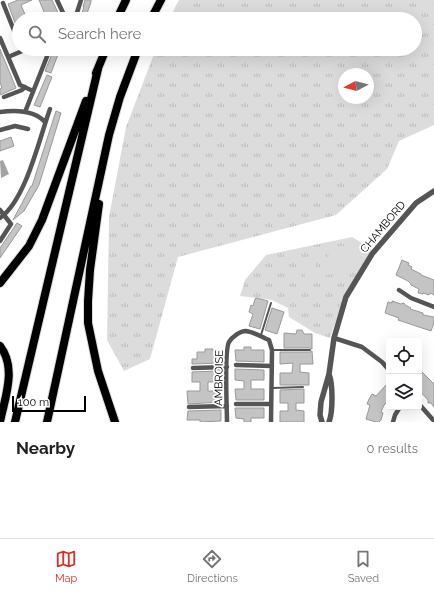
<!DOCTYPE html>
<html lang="en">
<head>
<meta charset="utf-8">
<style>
  :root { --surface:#fff; --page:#f2f2f2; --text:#202124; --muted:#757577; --line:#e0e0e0; --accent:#d93025 }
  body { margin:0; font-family:Raleway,sans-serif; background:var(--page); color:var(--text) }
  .controls { position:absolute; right:12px; bottom:12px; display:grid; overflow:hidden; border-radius:4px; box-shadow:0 4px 16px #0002 }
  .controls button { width:36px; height:36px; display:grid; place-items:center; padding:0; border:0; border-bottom:1px solid var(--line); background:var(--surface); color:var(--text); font:20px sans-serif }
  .compass { position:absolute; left:338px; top:68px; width:36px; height:36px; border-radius:50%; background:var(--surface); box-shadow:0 4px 16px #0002; rotate:263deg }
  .scale { position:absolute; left:12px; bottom:10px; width:74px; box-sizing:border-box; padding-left:4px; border:2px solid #000; border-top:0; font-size:11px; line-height:14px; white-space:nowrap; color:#000; -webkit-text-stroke:3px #fff; paint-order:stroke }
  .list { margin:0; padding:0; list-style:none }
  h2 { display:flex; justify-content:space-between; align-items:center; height:52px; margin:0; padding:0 16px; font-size:17px }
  h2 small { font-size:13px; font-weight:400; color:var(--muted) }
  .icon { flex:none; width:22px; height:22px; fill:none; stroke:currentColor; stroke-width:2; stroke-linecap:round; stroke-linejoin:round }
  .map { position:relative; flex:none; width:434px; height:422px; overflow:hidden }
  .search { position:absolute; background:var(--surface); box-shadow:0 4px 16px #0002; left:12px; right:12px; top:12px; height:44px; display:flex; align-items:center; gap:10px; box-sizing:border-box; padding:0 14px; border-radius:22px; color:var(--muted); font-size:15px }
  .sheet { height:116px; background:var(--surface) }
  nav { display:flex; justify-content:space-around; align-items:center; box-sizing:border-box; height:56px; border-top:1px solid var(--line); background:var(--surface); font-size:11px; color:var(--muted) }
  nav a { display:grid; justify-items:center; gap:2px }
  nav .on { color:var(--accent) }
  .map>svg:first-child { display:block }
  .grass { fill:url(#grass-tufts); fill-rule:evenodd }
  .pitch { fill:#dcdcdc }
  .water { fill:#a3a3a3 }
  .building { fill:#c4c4c4; stroke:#999 }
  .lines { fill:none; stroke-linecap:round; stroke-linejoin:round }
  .motorway-casing { stroke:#dbdbdb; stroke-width:10 }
  .service { stroke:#555; stroke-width:2 }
  .minor { stroke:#555; stroke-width:4.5 }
  .tertiary { stroke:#555; stroke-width:5.5 }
  .motorway { stroke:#000; stroke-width:8 }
  .labels { text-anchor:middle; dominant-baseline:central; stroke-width:3.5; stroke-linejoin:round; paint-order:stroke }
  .street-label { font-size:11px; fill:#000; stroke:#fff }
</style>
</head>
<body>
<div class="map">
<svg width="434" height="422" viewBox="0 0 434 422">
  <defs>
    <pattern id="grass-tufts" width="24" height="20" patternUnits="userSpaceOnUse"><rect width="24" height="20" fill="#dcdcdc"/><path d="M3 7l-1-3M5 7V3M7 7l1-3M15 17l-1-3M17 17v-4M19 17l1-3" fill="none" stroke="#bbb"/></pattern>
  </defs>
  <rect width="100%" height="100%" fill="#fff"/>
  <path class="grass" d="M179,0H434V125L399,141L387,169L336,215L178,257L150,359L124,371L107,340L109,217L126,127L156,49H415V19H169ZM344,74H368V98H344Z
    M352,237L372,249L347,290L330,338L315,333L289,317L288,308L272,300L240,296L245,280L266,255Z"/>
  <path class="pitch" d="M353,244L356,246L357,258L348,259L350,270L348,272L325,275L323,274L321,264L323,262L329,261L328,251L330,248Z
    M314,260L317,281L306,283L303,262Z"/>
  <path class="water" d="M3,160L9,174L1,178L0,161Z"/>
  <path class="building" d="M18,0H32L21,5L27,19H19V33L8,4Z
    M39,0H52L61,19H47Z
    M85,0H91V2L85,19H80L84,7H83Z
    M0,49L16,88L0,95V89L2,88L0,82Z
    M54,49H60L51,73L45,71Z
    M47,75L52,77L40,107L34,105Z
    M56,111L61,113L39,185L24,211L13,220L31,186H32Z
    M11,137L14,146L0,151V141Z
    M17,223L22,226L0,258V248Z
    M402,260L409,263L408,265L412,267L411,269L421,274V275L434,280V295L430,293L429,295L423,293V294L418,293L419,289L411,285V284L408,281L396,275Z
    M256,298L268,301L260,329L249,326L253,314L249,312L251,305L253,306L255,299Z
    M392,301L401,304L404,303L405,305L411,308L410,309L423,313V315L434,317V323L431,331L398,320L399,318L385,313L388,302L392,303Z
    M272,308L284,312L277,334L265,330Z
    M297,330H302L304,334H312V349L310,348H284V333L296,334Z
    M244,347H251V350H264V362L236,361L235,350H244Z
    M205,349H213V351H220L221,363L192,364V359H197V352H205Z
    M312,351L313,364H300V372L309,373V385H280V373H292L293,363L280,364V352H310Z
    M235,369L264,370V380H251V389H264V400H236L235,389H244V381L235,380Z
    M419,369L434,384V407L431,403H428V400L419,390Z
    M220,371V382H208V391H220L221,402L188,404L187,391H200V382H192V372Z
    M386,385L389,388V400L384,405L381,412L383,413L381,420L379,422H376L366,419L370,405L367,404L369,399L372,394L376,396Z
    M304,389V403H296V410L304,411V422H280V411H288V403H280V390Z
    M235,408H264V418H251V422H244V419L236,418Z
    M221,410V421L200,422V420H187L188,411Z"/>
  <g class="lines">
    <defs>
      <path id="motorway" d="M117,19L126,0
        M151,19L161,0
        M96,73L106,49
        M99,204L90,270L88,301V323L98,371L115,422
        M0,283L29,246L42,220L86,101
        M0,346C17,368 5,397 0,422
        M15,422L98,69
        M47,422L109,135L120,97L138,49"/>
    </defs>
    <use href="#motorway" class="motorway-casing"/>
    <path class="service" d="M261,335L271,303
      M273,350H310
      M273,388L303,387"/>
    <path class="minor" d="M57,0L66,19
      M3,3L19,43
      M75,19L81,0
      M0,38L20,85L33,91
      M8,57L27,49
      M4,97L22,90L25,87
      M0,112C15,110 34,110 45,122
      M25,112L50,49
      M0,130L15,126L28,129
      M0,210L11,224L0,241
      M0,218C26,200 39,139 50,109
      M399,290L411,298L434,307
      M334,338L362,347L382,362L389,370
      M236,365L272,366
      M193,368L227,367
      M236,404H271
      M419,404L434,421
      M189,407L227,406
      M227,422C227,409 224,350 229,342C232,337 240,331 246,331C254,332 262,337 269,340L272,350L271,422
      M393,422L395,415L400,407"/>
    <path class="tertiary" d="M329,374C333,384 333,412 329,422
      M322,422L320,415L321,402L329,374L334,338L346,297L372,254L416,203L434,191"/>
    <use href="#motorway" class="motorway"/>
  </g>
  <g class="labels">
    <g class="street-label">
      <text transform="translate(383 227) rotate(-50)">CHAMBORD</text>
      <text transform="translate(219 378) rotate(-89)">AMBROISE</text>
    </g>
  </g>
</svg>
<div class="controls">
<button><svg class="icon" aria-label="locate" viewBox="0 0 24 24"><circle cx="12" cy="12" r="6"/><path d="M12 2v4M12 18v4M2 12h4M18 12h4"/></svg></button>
<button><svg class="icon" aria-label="layers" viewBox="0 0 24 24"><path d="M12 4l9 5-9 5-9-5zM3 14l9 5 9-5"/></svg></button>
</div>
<svg class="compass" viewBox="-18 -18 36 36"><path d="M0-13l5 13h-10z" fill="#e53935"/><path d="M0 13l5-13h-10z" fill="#757577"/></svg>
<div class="scale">100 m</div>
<div class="search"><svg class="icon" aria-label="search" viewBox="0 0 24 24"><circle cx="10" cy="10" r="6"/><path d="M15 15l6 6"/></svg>Search here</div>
</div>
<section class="sheet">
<h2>Nearby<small>0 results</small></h2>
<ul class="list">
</ul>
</section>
<nav>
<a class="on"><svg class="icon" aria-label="map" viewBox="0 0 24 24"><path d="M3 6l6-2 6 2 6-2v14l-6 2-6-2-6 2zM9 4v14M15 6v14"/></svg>Map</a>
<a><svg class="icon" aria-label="directions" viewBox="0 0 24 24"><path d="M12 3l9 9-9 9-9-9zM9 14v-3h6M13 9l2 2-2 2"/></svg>Directions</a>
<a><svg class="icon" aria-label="saved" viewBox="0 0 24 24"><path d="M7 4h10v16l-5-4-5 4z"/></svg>Saved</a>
</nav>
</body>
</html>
